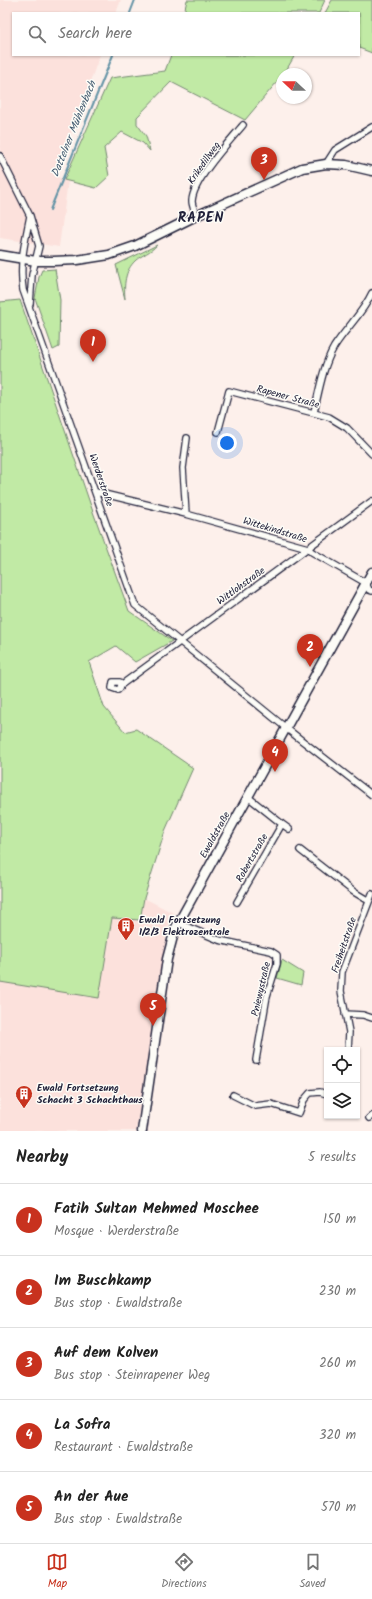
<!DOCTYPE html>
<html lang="en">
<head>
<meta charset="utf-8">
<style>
  :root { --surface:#fff; --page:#f6f6f6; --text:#222; --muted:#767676; --line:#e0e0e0; --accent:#c8321e }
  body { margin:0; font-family:Kalam,sans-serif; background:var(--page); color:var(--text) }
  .controls { position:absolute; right:12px; bottom:12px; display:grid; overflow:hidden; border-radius:0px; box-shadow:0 1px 3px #0004 }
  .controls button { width:36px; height:36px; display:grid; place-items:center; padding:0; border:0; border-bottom:1px solid var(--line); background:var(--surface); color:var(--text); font:20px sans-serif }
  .compass { position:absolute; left:276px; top:68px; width:36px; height:36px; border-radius:50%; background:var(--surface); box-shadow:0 1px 3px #0004; rotate:292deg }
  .you { position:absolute; left:227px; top:443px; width:14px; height:14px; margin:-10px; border:3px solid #fff; border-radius:50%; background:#1a73e8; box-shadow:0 0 0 6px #1a73e833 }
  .badge { display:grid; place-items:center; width:26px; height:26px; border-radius:50%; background:var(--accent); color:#fff; font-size:13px; font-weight:700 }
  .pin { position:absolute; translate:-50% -33px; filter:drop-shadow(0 1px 2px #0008) }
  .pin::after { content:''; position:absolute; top:21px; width:14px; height:12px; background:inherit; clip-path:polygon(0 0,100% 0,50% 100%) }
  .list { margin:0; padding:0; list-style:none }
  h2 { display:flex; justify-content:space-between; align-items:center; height:52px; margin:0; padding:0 16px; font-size:17px }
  h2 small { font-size:13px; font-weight:400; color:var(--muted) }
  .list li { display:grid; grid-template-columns:26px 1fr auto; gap:12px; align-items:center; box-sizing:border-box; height:72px; padding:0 16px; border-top:1px solid var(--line) }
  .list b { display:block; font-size:15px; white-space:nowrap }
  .list p { margin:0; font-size:13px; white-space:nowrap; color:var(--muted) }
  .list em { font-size:13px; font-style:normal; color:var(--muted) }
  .icon { flex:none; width:22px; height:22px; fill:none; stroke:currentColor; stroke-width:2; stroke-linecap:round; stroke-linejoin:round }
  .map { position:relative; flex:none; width:372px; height:1131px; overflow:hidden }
  .search { position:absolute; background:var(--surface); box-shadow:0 1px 3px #0004; left:12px; right:12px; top:12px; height:44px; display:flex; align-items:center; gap:10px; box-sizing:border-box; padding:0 14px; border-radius:0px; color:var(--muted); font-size:15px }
  .sheet { height:412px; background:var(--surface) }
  nav { display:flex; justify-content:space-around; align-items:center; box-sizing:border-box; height:56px; border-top:1px solid var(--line); background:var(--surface); font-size:11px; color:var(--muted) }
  nav a { display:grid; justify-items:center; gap:2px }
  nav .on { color:var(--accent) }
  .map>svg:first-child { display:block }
  .built { fill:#fce1dc }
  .green { fill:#c1eaa5; stroke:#728670 }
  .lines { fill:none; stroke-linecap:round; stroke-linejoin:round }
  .stream { stroke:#6493a6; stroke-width:2 }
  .street-casing { stroke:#22223b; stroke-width:8 }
  .secondary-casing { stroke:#22223b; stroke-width:11 }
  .street { stroke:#fdfcf7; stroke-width:5.5 }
  .secondary { stroke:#fdfcf7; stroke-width:8 }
  .labels { text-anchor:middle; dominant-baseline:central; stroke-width:3; stroke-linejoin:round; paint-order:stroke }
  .street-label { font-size:10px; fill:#22223b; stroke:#fdfcf7 }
  .poi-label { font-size:10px; font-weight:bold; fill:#22223b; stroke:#fdfcf7; text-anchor:start }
  .water-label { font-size:11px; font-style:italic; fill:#435b70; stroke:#fdfcf7 }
  .district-label { font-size:14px; font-weight:bold; letter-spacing:1px; fill:#22223b; stroke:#fdfcf7 }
</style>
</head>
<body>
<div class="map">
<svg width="372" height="1131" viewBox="0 0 372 1131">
  <rect width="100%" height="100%" fill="#fdf0eb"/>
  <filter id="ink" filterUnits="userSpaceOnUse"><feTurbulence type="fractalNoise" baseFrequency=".025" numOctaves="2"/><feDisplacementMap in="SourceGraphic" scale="8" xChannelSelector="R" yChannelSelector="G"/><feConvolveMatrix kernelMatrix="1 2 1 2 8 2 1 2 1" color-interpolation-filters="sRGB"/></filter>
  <g filter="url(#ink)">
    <path class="built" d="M0,0H121L116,13H13V55H100L55,176L68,181L59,247L0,238Z
      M144,898L175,914L168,926L136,1131H0V982L99,997L112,917L140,920Z"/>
    <path class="green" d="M187,0H325L319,13H184Z
      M332,0H372V53L359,48V13H325Z
      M171,55H295L284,74H282V76L245,120L171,82L137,117V124L146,136L150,151L143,143L122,132L104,148L109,176L96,188L64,180L110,78L165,71Z
      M157,245C151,252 142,255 136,260C124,271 124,285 125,299L116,265Z
      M55,269L60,300L59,347L53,350L35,298L39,277L42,270Z
      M20,300L92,509L129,611L172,641L135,662L116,646L89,662L104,707L125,732L136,729L193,768L165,831L144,898L140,920L112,918L99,998L0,982V302Z
      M282,960L303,973L301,985L277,978Z"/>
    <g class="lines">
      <path class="stream" d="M130,13L135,0
        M50,210L113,55"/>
      <defs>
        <path id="street" d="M0,156L30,216L39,246L32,275L30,304
          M326,164L335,150L372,127
          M30,216C25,242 19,263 23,290L135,605L291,732L372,795
          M196,216C195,211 192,206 192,201C193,180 229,142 243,125
          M314,412C319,391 323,366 334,347C346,328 363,313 372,293
          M218,432L229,391L329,417L347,428L372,454
          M96,492L186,514L308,548L312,552L366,583L369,590L372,591
          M186,514L183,468L187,438
          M121,685L120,682H113L112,688L118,690L120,688L121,685L372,501
          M282,824L289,829
          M300,850L354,892L369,901
          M237,902L282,824L248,797
          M178,923L219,940L271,951L277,955V964L267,996L256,1060
          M345,1014L363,1015L372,1018
          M348,1050L349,1032L341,991L342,972L372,894
          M233,1095L255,1106L271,1104L299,1113L304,1100L310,1093L320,1092L327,1094
          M369,1118L372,1116"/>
        <path id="secondary" d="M0,255L36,261H53L77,260L109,255L135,246L196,216L302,168L326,164L346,165L372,171
          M142,1131L167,959L175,929L372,572"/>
      </defs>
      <use href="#street" class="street-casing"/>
      <use href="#secondary" class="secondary-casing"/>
      <use href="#street" class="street"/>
      <use href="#secondary" class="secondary"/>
    </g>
  </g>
  <defs>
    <symbol id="building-pin" viewBox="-11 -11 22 30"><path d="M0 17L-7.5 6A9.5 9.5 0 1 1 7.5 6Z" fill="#c8321e" stroke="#fdfcf7"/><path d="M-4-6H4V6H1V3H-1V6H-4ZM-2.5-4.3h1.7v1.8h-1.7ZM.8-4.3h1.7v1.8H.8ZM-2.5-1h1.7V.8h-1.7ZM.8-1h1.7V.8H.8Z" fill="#fff"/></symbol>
  </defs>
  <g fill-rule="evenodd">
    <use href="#building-pin" x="116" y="916" width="20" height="27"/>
    <use href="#building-pin" x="14" y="1084" width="20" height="27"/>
  </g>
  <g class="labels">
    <g class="street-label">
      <text transform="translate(204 163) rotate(-55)">Krikedillweg</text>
      <text transform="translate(288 397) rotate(15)">Rapener Straße</text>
      <text transform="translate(101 480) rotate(71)">Werderstraße</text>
      <text transform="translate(275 530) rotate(17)">Wittekindstraße</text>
      <text transform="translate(241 586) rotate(-36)">Wittlohstraße</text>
      <text transform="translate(215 835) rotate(-61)">Ewaldstraße</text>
      <text transform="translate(252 858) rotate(-60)">Robertstraße</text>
      <text transform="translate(344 945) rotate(-71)">Freiheitstraße</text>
      <text transform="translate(261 989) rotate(-77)">Pniewystraße</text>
    </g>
    <g class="poi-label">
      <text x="139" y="920">Ewald Fortsetzung<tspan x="139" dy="12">1/2/3 Elektrozentrale</tspan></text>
      <text x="37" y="1088">Ewald Fortsetzung<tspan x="37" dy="12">Schacht 3 Schachthaus</tspan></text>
    </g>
    <g class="water-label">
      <text transform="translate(74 129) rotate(-68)">Dattelner Mühlenbach</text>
    </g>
    <g class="district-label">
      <text x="201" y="218">RAPEN</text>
    </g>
  </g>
</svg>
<div class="controls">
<button><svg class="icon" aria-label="locate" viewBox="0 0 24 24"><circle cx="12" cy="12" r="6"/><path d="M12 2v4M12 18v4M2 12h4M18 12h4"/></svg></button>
<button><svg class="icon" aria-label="layers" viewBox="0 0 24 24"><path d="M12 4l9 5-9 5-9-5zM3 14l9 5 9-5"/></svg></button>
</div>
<svg class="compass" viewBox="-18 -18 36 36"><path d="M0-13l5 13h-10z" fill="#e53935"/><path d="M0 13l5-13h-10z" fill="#767676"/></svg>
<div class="you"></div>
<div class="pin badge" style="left:93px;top:362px">1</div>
<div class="pin badge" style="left:310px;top:667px">2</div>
<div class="pin badge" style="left:264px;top:180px">3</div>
<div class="pin badge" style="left:275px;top:772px">4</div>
<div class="pin badge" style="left:153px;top:1026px">5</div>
<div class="search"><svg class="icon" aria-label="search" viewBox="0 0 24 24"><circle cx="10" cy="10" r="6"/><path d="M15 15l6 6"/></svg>Search here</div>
</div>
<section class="sheet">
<h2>Nearby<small>5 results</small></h2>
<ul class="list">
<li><span class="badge">1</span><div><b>Fatih Sultan Mehmed Moschee</b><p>Mosque · Werderstraße</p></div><em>150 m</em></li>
<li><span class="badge">2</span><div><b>Im Buschkamp</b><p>Bus stop · Ewaldstraße</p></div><em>230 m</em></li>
<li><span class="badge">3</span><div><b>Auf dem Kolven</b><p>Bus stop · Steinrapener Weg</p></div><em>260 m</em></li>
<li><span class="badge">4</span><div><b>La Sofra</b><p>Restaurant · Ewaldstraße</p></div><em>320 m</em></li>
<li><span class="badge">5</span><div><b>An der Aue</b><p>Bus stop · Ewaldstraße</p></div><em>570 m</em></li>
</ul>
</section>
<nav>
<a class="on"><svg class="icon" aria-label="map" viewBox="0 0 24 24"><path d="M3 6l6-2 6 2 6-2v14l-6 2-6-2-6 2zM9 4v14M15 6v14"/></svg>Map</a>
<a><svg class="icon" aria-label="directions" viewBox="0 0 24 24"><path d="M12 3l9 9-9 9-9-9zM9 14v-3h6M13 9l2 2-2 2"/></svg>Directions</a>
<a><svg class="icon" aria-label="saved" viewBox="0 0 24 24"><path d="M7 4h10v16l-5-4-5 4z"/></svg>Saved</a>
</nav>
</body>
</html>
